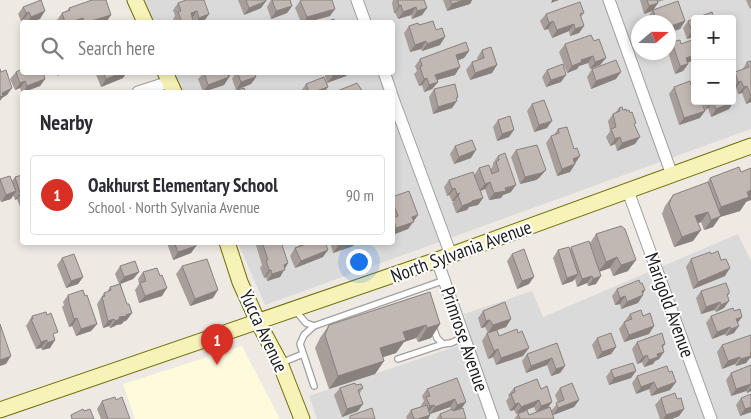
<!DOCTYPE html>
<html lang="en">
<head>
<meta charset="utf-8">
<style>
  :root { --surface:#fff; --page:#f2f2f3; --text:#2b2b33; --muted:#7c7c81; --line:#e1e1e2; --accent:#d93025 }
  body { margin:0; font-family:"PT Sans Narrow",sans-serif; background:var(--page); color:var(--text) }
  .controls { position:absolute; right:15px; top:15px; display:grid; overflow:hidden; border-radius:5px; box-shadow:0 2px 8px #0003 }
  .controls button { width:45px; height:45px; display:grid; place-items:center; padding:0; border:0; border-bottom:1px solid var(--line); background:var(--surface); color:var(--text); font:25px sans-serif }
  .compass { position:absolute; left:631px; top:15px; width:45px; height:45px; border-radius:50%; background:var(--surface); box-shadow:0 2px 8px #0003; rotate:70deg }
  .you { position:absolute; left:358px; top:261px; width:18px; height:18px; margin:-12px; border:4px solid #fff; border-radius:50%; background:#1a73e8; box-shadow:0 0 0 8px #1a73e833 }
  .badge { display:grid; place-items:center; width:32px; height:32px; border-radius:50%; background:var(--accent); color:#fff; font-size:16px; font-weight:700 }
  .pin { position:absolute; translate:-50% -41px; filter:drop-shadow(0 1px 2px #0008) }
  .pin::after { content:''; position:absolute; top:26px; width:18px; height:15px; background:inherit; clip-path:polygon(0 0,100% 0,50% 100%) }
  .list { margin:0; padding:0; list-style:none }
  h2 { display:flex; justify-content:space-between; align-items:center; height:65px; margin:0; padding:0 20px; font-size:21px }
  h2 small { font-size:16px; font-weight:400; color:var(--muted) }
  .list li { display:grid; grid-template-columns:32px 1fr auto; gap:15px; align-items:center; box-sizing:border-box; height:80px; margin:0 10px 10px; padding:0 10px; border:1px solid var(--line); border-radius:5px }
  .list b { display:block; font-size:19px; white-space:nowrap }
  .list p { margin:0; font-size:16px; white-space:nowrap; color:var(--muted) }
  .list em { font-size:16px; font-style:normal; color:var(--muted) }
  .icon { flex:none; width:28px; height:28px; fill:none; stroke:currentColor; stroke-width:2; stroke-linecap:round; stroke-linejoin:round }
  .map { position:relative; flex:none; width:751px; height:419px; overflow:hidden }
  .search { position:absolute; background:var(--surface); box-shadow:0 2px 8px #0003; left:20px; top:20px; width:375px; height:55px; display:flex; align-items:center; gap:12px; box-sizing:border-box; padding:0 18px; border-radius:5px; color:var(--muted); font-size:19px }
  .panel { position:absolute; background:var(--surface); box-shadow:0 2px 8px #0003; left:20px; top:90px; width:375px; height:155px; border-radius:5px }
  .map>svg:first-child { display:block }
  .residential { fill:#dbdada; fill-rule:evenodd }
  .education { fill:#fefadc }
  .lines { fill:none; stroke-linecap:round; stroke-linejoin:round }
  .lane-casing { stroke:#a1a1a1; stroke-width:8 }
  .street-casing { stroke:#a1a1a1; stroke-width:13 }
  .secondary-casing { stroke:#6f6f09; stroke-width:17 }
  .lane { stroke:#fff; stroke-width:5.5 }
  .street { stroke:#fff; stroke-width:11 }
  .secondary { stroke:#f7f3b8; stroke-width:15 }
  .wall { fill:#a79e9a }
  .shaded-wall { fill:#88817d }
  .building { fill:#c2b8b3; stroke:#88817d }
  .labels { text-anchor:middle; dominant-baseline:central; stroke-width:4; stroke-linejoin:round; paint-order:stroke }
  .street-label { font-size:19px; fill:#1d1d1d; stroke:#fff }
</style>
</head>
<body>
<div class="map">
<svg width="751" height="419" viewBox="0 0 751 419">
  <rect width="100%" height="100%" fill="#eee9e3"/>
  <path class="residential" d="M131,0H751V129L265,305L238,243L392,242V92H174L165,73L392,72V22H145ZM695,19H732V101H695ZM638,22H668V52H638Z
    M738,234L751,261V419H317L309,396L472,341L464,314L532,291L543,317Z"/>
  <path class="education" d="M242,346L280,419H135L123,384Z"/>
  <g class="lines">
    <defs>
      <path id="lane" d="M295,310L306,323L314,326L445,280
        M433,327L437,338L443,344L451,343L464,337
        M398,359L443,344
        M281,363L303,354
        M314,386L300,344L304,335L314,326"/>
      <path id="street" d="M357,0L365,22
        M609,0L672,175
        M384,72L391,92
        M138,92L169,82
        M392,96L451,255
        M628,191L711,419
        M437,260L493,419"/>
      <path id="secondary" d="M135,0L145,22
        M165,72L174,92
        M227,242L240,282L258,322L280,363L302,419
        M0,410L437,260L751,146"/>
    </defs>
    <use href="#lane" class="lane-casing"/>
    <use href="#street" class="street-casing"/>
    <use href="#secondary" class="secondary-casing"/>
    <use href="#lane" class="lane"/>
    <use href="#street" class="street"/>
    <use href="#secondary" class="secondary"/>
  </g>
  <path class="wall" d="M238,0H266V1L261,8L244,15Z
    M271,0H290L292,6L287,13L271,19L267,7Z
    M393,0H424L427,8L422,15L412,19L411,15L398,19L395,13H394L392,3Z
    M443,0H472L470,4L447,11Z
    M640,0H664L658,2V3L654,9L685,21L680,29L668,33V22H649L650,21L648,17L652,11L644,14Z
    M746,0H751V8L750,9Z
    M300,1L330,16L308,22H301L295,8Z
    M178,3L209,14L204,21L201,22H175L173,19L175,16L173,10Z
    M23,7L40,19L30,22H25L24,19L21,21L18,14Z
    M69,8L111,15L106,22H57V20L62,13L67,11Z
    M584,13L581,17L584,26L579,33L570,36L569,31L552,38L548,29L544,30L540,21L546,14Z
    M695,19V36L687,39L683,28L688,21Z
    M419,25L440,45L422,51L421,49L410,52L404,33L409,26Z
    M594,41L606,58L600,65L590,69L588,63L579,66L577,69L567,73L559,52L565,44Z
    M672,42L681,44L692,61L687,63L688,64L683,71L675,74L668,52V47Z
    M482,50L492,73L470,80L466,70L472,62L478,60L477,58Z
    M469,51L464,58L458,60L455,75L437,80L438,82L432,89L424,92L422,85L419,86L414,74L417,71L415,66L420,59Z
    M751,61V102L746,104L742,93L738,94L736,88L733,89L732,85V76L735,72L742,70L747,62Z
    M592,69L616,79L591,89L587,77Z
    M547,70L561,82L546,87L542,77Z
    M16,72L45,79L40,86L22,93L20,88L15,90L10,79Z
    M95,72H127L123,78L101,87Z
    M202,72H234L231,74L224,85L203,92L198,79L203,74Z
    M236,72H254L256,77L251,84L236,90L232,79Z
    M324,72H349L346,76L327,83Z
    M306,84L324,92H301V91Z
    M674,87L700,118L679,125L669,94Z
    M434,89L458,97L452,108L433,114L429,97Z
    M702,101H732L729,109L711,117L708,108L705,110Z
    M532,104L547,128L534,132L527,111Z
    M619,108L623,110L634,125L635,144L617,151L615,144L610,146L606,137L610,131L608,121L613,114L615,113Z
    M498,120L509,137L497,141L493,127Z
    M558,129L574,149L580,156L570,172L557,176L546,143L551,136L554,135Z
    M455,146L471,158L454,164L450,154Z
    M516,150L540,177L536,180L520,184L511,157Z
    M498,156L511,192L503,195L501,198L489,200L485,189L481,191L483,198L478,205L469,207L467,210L456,213L452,202L454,201H452L449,195L447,196L444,187L449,180L474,175L479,168L491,169L493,165V163Z
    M22,175V212L17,199L15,200L13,195L11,199L1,202L0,200V179L12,181L15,177Z
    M710,178L746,202L740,211L720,217L713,227L704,230L701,222L698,223L701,230L693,241L674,247L662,214L665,206L673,195L707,183Z
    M392,197L418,215L408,229L392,235Z
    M621,226L628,271L613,276L610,268L599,272L596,284L588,286L587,283L577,287L575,279L573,281L562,285L553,258L558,250L570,249L571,247L590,243L596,234Z
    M164,242H195L196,246L191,253L173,260L167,243L164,244Z
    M255,242H281L288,263L280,277L267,281L266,277L264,278L260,268L262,265Z
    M301,242H325L323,257L295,268L290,256L295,248L299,247V245Z
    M330,242H356L353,246L333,253Z
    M512,254L529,284L517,289L507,261Z
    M711,254L725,276L693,289L686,267L691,259Z
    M62,258L83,277L78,284L66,288L57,265Z
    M120,266L139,272L133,279L121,284L127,320L123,322L122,324L116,325L115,326L110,328L109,326L103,328L97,304L104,293L107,292L110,287L119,284L115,274Z
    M182,266L213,298L190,306L176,274Z
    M143,272L162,296L139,303L135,290L139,284L138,279Z
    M640,283L645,290L638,303L621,309L620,304L615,305L612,296L617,289Z
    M701,291L727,296L724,308L716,312L714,310L701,314L696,298Z
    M68,295L85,296L97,324L91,331L76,336L72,326L69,327L62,307L64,305L63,302Z
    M483,311L511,319L506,327L488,333L485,327L481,328L478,318Z
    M630,314L643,316L654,326L649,334L624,342L619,329Z
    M32,316L54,338L55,340L50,348L42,350L41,348L36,349L26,326Z
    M711,316L738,323L734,333L726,336L725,334L712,339L706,323Z
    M440,324L431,338L418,342L416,338L404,342L396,353L383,357L384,361L375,374L329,389L315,348L320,338L329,325Z
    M487,333L499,336L523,356L496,365L493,357L488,359L482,341Z
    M597,338L616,347L611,354L597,359L592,345Z
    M637,342L665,344L663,348L659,359L655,361L653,364L644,367L642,362L637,364L632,349Z
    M557,343L565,366L560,373L551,376L547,365L526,373L522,361L527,354Z
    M722,345L749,359L746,363L736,366L735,364L722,369L717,352Z
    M751,365V391L747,393L746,391L731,396L726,380L731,373Z
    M611,370L636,371L631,378L609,385L606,377Z
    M669,372L676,382L670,390L651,396L649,389L636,394L632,383L637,376Z
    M537,379L548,408L554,419H514L518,414L529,415L536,412L534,407L516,414L514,410L510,411L506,401L509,397L508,395L514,388Z
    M356,385L363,388L359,394L358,411L342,417L334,395L340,388Z
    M560,388L579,400L574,407L553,415L551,411L558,403L555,395Z
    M427,389L466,402L461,409L466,419H436L440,414L451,410L450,407L430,414V415L428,419H407L406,417L411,410L422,406L421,405L424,401L422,396Z
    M661,398L684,409L679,416L672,419H660L655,405Z
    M741,398L751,412L740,416L736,405Z
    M116,400L130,419H101L97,409L102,401Z"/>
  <path class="shaded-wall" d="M464,0H472L470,4L447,11L452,4Z
    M552,0H559L551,3Z
    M266,1L261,8L244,15L249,8Z
    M658,3L653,10L652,11L644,14L649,6Z
    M401,5L395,13H394L399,6Z
    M292,6L287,13L271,19L276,11Z
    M416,7L411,15L398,19L403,12Z
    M427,8L422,15L412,19L417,11Z
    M335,9L330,16L308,22H303L307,17Z
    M45,11L40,19L30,22H27L31,17Z
    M197,11L192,18L191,13Z
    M29,12L24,19L21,21L26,13Z
    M209,14L204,21L201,22H196L199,18Z
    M111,15L106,22H88Z
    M83,18L80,22H70Z
    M553,21L548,29L544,30L549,23Z
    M685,21L680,29L668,33V27Z
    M574,24L569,31L552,38L557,30Z
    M584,26L579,33L570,36L575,29Z
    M695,30V36L687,39L692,31Z
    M445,37L440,45L422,51L427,44Z
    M426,41L421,49L410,52L415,45Z
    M469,51L464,58L451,63L456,55Z
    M695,55V57L692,61L681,65L686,58Z
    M593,56L588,63L579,66L577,69L567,73L572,66L581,60Z
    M606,58L600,65L590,69L595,62Z
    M688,64L683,71L675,74L680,66Z
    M497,65L492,73L470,80L475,73Z
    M460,67L455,75L430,82L435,75Z
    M59,72H68L57,76Z
    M124,72H127L123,78L101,87L106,79Z
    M234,72L231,74L224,85L203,92L208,85L227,73Z
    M340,72H349L346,76L327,83L333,76Z
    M621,72L616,79L591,89L596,81Z
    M566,75L561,82L546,87L551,80Z
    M256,77L251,84L236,90L241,82Z
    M427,78L422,85L419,86L424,79Z
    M45,79L40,86L23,92L27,86Z
    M25,81L20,88L15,90L20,83Z
    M741,81L736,88L733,89L738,82Z
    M438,82L432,89L424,92L429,85Z
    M747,86L742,93L738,94L744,87Z
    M328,87L324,92H313Z
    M12,88L7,95L2,98L0,101V97L2,93Z
    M751,96V102L746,104Z
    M458,97L455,102L457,101L452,108L433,114L438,107Z
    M713,101L708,108L705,110L710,102Z
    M734,102L729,109L711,117L716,109Z
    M705,111L700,118L679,125L684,118Z
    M552,121L547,128L534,132L539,125Z
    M514,130L509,137L497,141L502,134Z
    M620,137L615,144L610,146L615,139Z
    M640,137L635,144L617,151L622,143Z
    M476,150L471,158L454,164L459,157Z
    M580,156L574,164L573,159Z
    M575,164L570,172L557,176L562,169Z
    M546,170L540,177L536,180L520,184L525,177Z
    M490,182L485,189L479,191L485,184Z
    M516,185L511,192L503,195L501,198L489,200L494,193Z
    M455,188L449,195L447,196L452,189Z
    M751,190V200L746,202L740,211L720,217L713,227L704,230L721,207Z
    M16,191L11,199L1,202L6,195Z
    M22,192L17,199L15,200L20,193Z
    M460,193L454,201H452L457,194Z
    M483,198L478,205L469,207L467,210L456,213L462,206L472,201Z
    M708,212L701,222L688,227L695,216Z
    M418,215L408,229L392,235V233L396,228L412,217Z
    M701,230L693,241L674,247L682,237Z
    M348,242H356L353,246L333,253L338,246Z
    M196,246L191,253L173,260L178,252Z
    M328,250L323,257L295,268L301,261Z
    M617,257L610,268L598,272L606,262Z
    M636,260L628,271L613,276L621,265Z
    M288,263L280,277L267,281L272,274L284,265Z
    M730,268L725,276L693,289L698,282Z
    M269,270H271L266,277L264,278Z
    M139,272L133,279L119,284L124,277Z
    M578,274L573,281L562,285L567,278Z
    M592,276L587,283L577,287L582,279Z
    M601,276L596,284L588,286L593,279Z
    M83,277L78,284L66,288L71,281Z
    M534,277L529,284L517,289L522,281Z
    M167,288L162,296L139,303L145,296Z
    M218,290L213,298L190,306L195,299Z
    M645,290L641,296L643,295L638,303L621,309L627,302L642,291Z
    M625,296L620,304L615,305L620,298Z
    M729,301L724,308L716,312L721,305Z
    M720,302L714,310L701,314L706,307Z
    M132,313L127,320L123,322L122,324L116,325L115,326L110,328L115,321L119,317Z
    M742,317L737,324L736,319Z
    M77,318L72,326L69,327L74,319Z
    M114,319L109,326L103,328L108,321Z
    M511,319L506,327L488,333L493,325Z
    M490,320L485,327L481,328L486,321Z
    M97,324L91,331L76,336L81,329Z
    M440,324L431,338L418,342L427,328Z
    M426,325L416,338L404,342L396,353L371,361L380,348L403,332Z
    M654,326L649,334L624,342L629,335Z
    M739,326L734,333L726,336L731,329Z
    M730,327L725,334L712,339L717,332Z
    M47,340L41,348L36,349L41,342Z
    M55,340L50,348L42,350L47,343Z
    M616,347L611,354L597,359L602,352Z
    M529,348L523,356L496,365L501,358Z
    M498,349L493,357L488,359L494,351Z
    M664,352L659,359L655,361L653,364L644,367L649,360L657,354Z
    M751,353V358L749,359L746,363L736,366L741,359Z
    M647,355L642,362L637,364L643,357Z
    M11,356L6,364L0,366V360Z
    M740,357L735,364L722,369L728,361Z
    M552,358L547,365L526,373L531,366Z
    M384,361L375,374L329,389L338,376Z
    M565,366L560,373L551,376L556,369Z
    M636,371L631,378L609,385L614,378Z
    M654,382L649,389L636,394L641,387Z
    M676,382L670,390L651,396L657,389Z
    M751,384L746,391L731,396L736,389Z
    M751,387V391L747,393Z
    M455,399L450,407L430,414L435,407Z
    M539,400L534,407L516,414L521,407Z
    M579,400L574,407L553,415L558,408Z
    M466,402L460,410L452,413L457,405Z
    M552,402L547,409L536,413L541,406Z
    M519,403L514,410L510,411L515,404Z
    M363,404L358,411L342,417L347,409Z
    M434,405L429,412L425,414L430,406Z
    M751,407V412L740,416L745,409Z
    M684,409L679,416L672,419H663L666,415Z
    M430,415L428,419H418Z"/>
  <path class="building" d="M41,0L45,11L31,17L29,12L26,13L23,7Z
    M92,0H106L111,15L88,22H84L83,18L70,22H65L62,13L70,10L69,8Z
    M186,0H204L209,14L199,18L197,11L191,13L193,21L190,22H182L178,12L181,11L178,3Z
    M246,0H266V1L249,8Z
    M272,0H290L292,6L276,11Z
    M302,0H332L335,9L307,17L300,1Z
    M398,0H424L427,8L417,11L416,7L403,12L401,5L399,6Z
    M450,0H464L452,4Z
    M647,0H657L658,3L649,6Z
    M678,1L685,21L668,27V22H654L652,17L655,16L653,10Z
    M580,2L584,13L580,14L584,26L575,29L574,24L557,30L553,21L549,23L546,14Z
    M712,12L714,19H695V30L692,31L688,21Z
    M334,19L335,22H326Z
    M433,21L436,30L442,28L445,37L427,44L426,41L415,45L409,26L418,23L419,25Z
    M591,35L594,41L599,39L606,58L595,62L593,56L581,60L582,62L572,66L565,44Z
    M680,40L681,44L692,40L695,47V55L686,58L688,64L680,66L672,42Z
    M466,42L469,51L456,55L460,67L435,75L438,82L429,85L427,78L424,79L420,67L422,66L420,59Z
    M491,47L497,65L475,73L472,62L484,58L482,50Z
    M616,60L621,72L596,81L592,69Z
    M751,61V96L747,86L744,87L741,81L738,82L735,72L749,67L747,62Z
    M563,64L566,75L551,80L547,70Z
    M0,69L1,72L6,70L12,88L2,93L3,96L0,97Z
    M22,69V72H43L45,79L27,86L25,81L20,83L16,72Z
    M103,72H124L106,79Z
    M204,72H230L227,73L229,77L208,85Z
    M237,72H254L256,77L241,82Z
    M331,72H340L333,76Z
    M324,77L328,87L313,92H309L306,84Z
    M690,81L691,85L695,84V101H701L705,111L684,118L674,87Z
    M357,83L363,92H335Z
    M455,84L458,97L456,98L457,101L438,107L434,89Z
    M244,88L246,92H231Z
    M732,96L734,102L716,109L713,101H732Z
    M544,100L552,121L539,125L532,104Z
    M622,107L623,110L626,109V111L629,110L630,113L632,112L636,123L634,124L640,137L622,143L620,137L615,139L611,129L616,127L613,114L620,111L619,108Z
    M510,116L514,130L502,134L498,120Z
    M567,127L574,149L577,148L580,156L573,159L575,164L562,169L551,136L559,133L558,129Z
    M472,140L476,150L459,157L455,146Z
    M537,145L546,170L541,173L525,177L516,150Z
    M505,153L516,185L505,188L506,191L494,193L490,182L485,184L479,168L489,165L492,174L499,171L496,162L499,160L498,156Z
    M739,167L741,172L751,168V190L747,192L749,197L721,207L710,178Z
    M473,172L483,198L472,201V202L462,206L458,195L460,193L457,194L455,188L452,189L449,180Z
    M22,175V193V192L20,193L15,177Z
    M10,176L16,191L6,195L0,179Z
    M708,182L721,216L711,220L708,212L695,216L701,230L682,237L669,204L673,195Z
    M409,191L418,215L412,217L414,222L396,228L393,218L398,216L392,200V197Z
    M621,226L625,229L636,260L621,265L617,257L606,262L596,234Z
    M589,241L601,276L593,279L592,276L582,279L571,247Z
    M174,242H195L196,246L178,252Z
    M262,242H281L288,263L284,265L285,270L272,274L271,270H269L266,260H268Z
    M306,242H325L328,250L301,261L295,248L306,244Z
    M337,242H348L338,246Z
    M569,247L578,274L567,278L558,250Z
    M524,249L534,277L522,281L512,254Z
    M718,251L721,260L726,259L730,268L698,282L691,259L710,252L711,254Z
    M74,254L83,277L71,281L62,258Z
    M207,259L218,290L195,299L182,266Z
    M135,261L139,272L124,277L120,266Z
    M157,268L160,276L162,275L167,288L145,296L140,283L146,281L143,272Z
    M639,280L640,283H642L645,290L642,291L643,295L627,302L625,296L620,298L617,289Z
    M726,283L729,291V294H727L729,301L721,305L720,302L706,307L701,291Z
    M120,284L127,304H129L132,313L126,315L127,316L119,317L120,319L115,321L114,319L108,321L102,297L105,296L104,293L111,290L110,287Z
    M83,290L85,296L87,295L97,324L81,329L77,318L74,319L68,299H69L68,295Z
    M430,292L440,324L427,328L426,325L403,332L406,340L380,348L384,361L338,376L325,335L329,325Z
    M505,302L511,319L493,325L490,320L486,321L483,311Z
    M733,308L734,311L740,309L742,317L736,319L739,326L731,329L730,327L717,332L711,316Z
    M641,310L643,316L650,313L654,326L629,335L624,322L632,319L630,314Z
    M46,312L47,315L51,313L58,332L53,334L55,340L47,343V340L41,342L31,319H33L32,316Z
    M0,324L11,356L0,360Z
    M517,329L518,333L522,331L529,348L501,358L498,349L494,351L487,333L497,330L499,336Z
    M611,333L616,347L602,352L597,338Z
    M662,333L665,344L662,345L664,352L657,354L658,357L649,360L647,355L643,357L637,342Z
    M751,335V353H750L751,356L741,359L740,357L728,361L722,345Z
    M557,343L565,366L556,369L552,358L531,366L527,354Z
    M633,363L636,371L614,378L611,370Z
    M751,365V384L736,389L731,373Z
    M667,366L669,372L672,371L676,382L657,389L654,382L641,387L637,376Z
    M457,378L466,402L457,405L455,399L435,407L434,405L430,406L426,397L430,396L427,389Z
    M537,379L541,389L547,386L552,402L541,406L539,400L521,407L519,403L515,404L511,394L515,392L514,388Z
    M355,383L356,385L361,384L363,388L358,390L363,404L347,409L340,388Z
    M572,383L579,400L558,408L556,403L564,400L560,388Z
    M675,393L677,399L681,398L684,409L666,415L661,398Z
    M751,394V407L745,409L741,398Z
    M115,397L116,400L122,397L130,419H108L102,401Z
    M427,405L430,415L418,419H414L411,410Z
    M550,407L554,419H520L518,414L527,410L529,415Z
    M372,408L375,419H350V416Z
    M463,408L466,419H442L440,414L452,409L453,411Z
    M83,409L84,411L90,409L94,419H72L71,415Z"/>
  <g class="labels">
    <g class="street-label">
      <text transform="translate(461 251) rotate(-20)">North Sylvania Avenue</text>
      <text transform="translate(670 305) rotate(70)">Marigold Avenue</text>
      <text transform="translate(264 331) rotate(65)">Yucca Avenue</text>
      <text transform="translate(465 339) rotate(71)">Primrose Avenue</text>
    </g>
  </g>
</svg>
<div class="controls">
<button>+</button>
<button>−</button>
</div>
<svg class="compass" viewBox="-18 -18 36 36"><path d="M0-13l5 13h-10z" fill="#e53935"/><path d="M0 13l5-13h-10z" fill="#7c7c81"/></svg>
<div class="you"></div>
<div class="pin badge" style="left:217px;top:365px">1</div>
<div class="search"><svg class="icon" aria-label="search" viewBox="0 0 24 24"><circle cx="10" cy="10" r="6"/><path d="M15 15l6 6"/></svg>Search here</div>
<section class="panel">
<h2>Nearby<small></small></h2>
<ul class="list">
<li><span class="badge">1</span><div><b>Oakhurst Elementary School</b><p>School · North Sylvania Avenue</p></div><em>90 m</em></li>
</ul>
</section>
</div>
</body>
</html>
